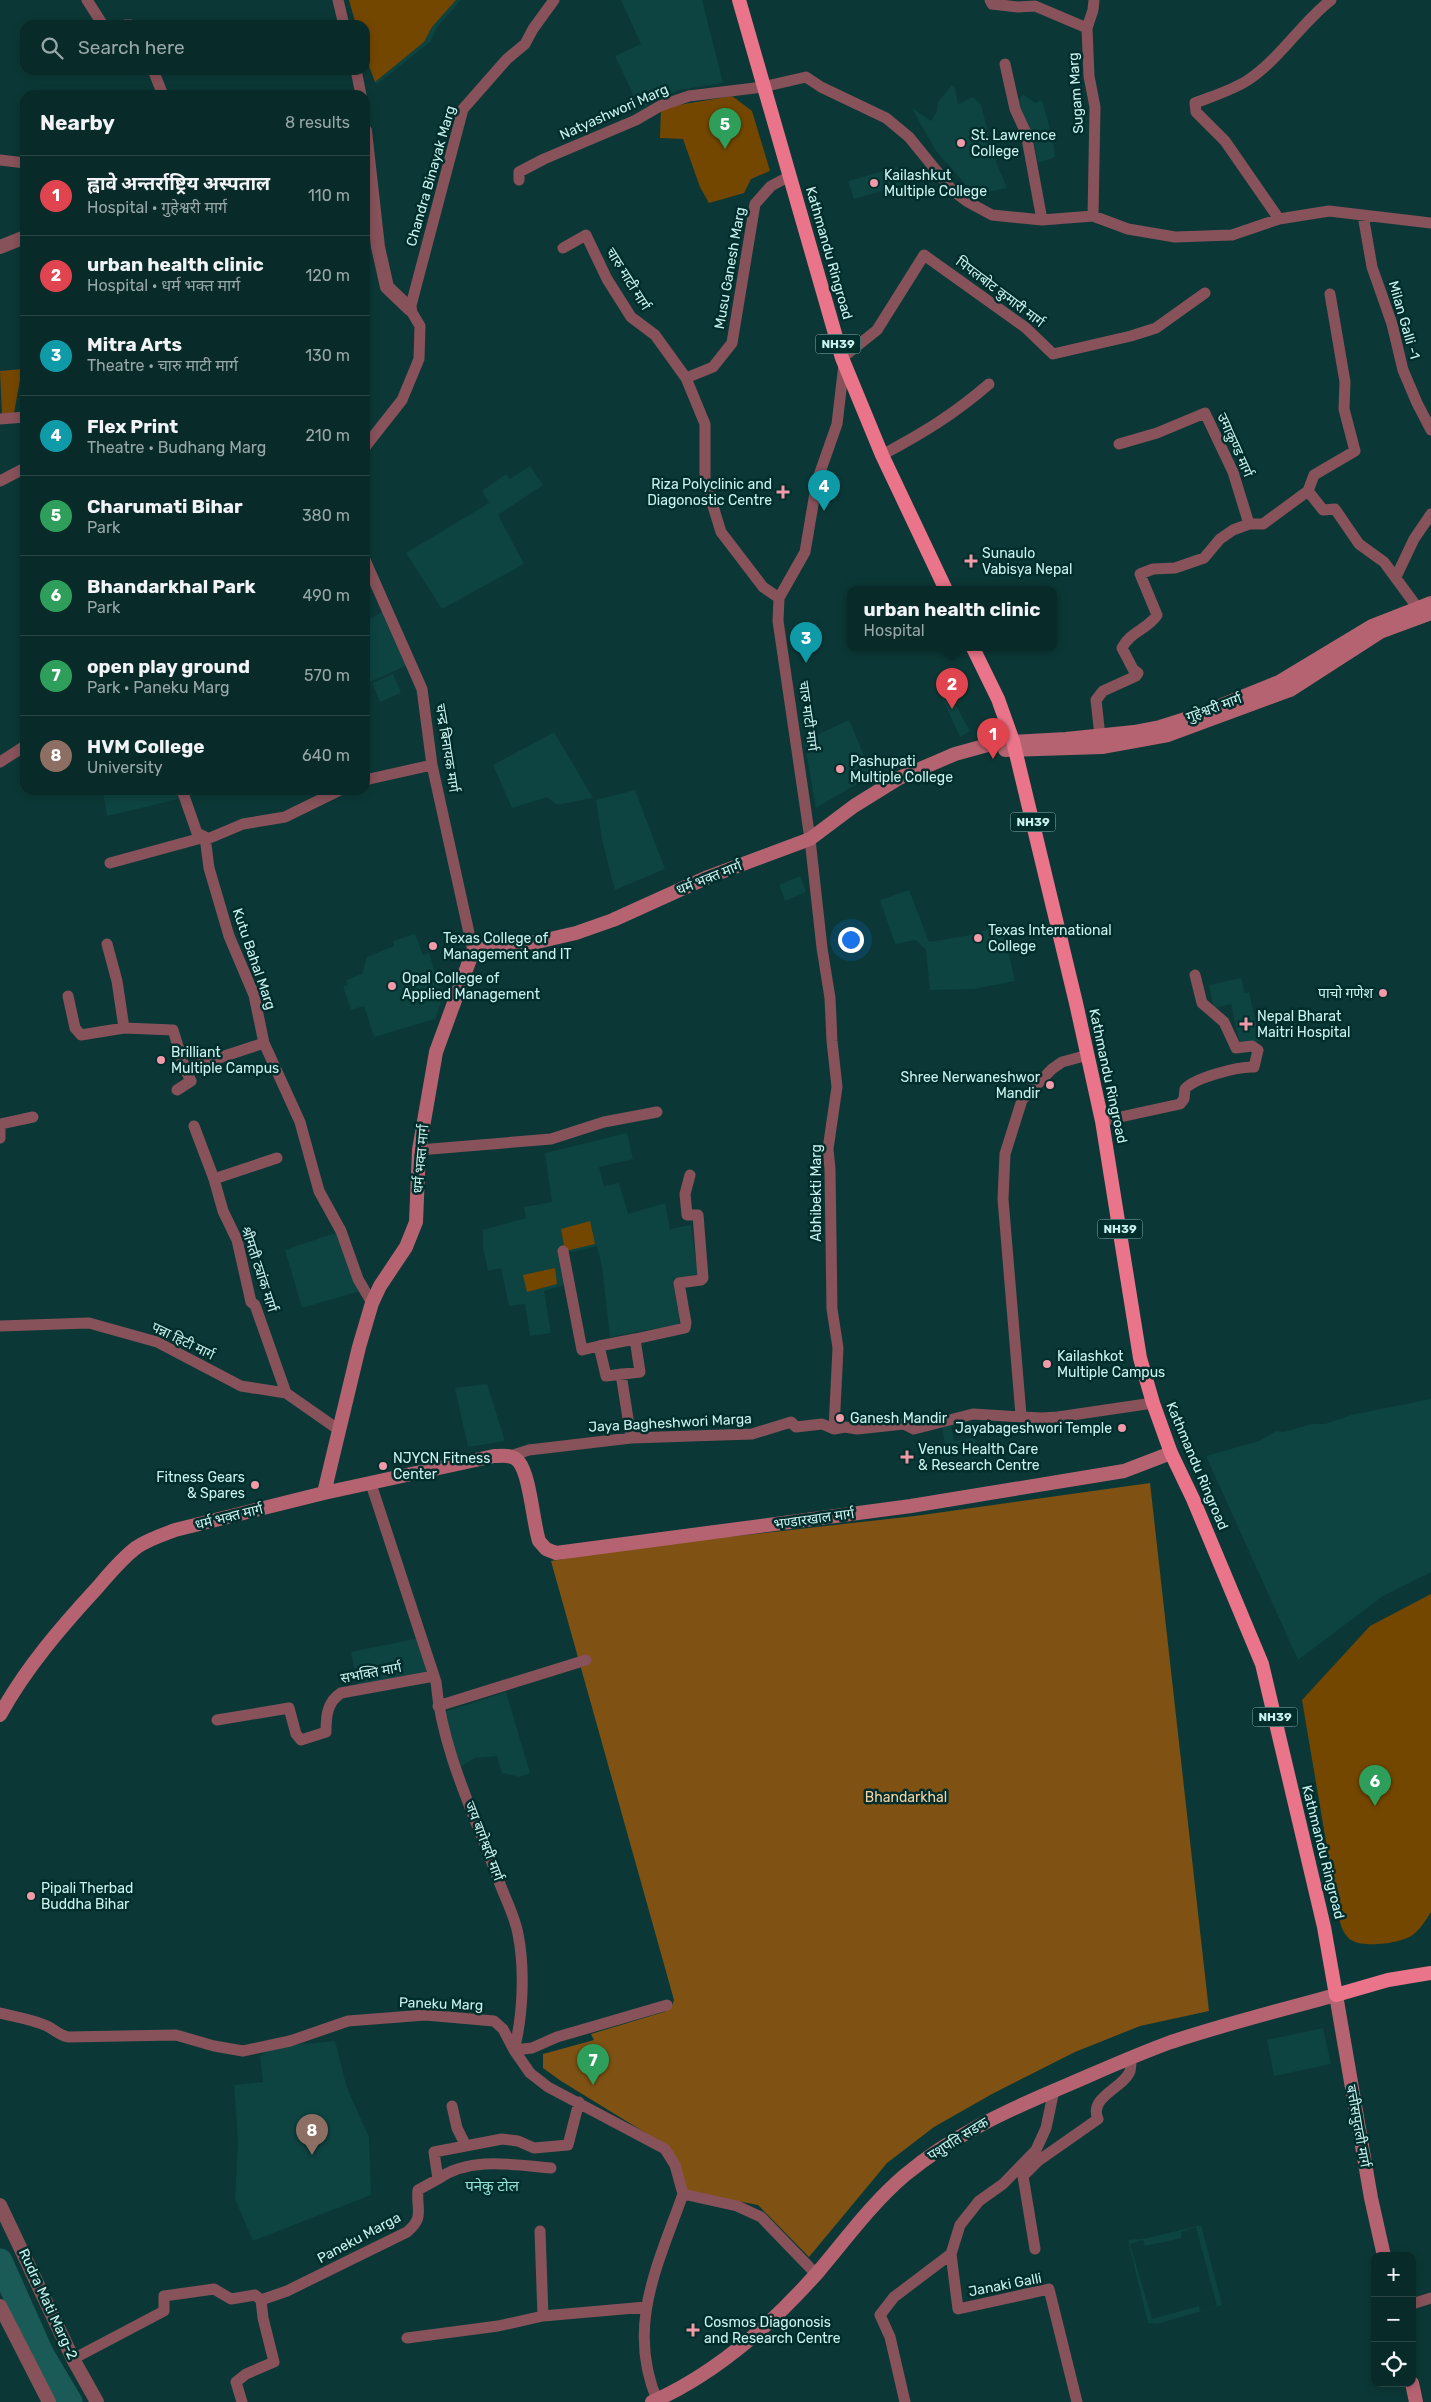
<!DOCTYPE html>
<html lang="en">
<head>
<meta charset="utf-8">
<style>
  :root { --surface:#082a28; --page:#113230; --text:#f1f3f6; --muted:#98a7a8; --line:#294645; --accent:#8bbbb9 }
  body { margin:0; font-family:Rubik,"Noto Sans Devanagari",sans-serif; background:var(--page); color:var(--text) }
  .controls { position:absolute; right:15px; bottom:15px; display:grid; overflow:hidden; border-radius:10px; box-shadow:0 2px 8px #0003 }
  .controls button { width:45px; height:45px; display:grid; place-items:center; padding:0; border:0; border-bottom:1px solid var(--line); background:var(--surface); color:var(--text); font:25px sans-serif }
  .you { position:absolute; left:850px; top:939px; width:18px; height:18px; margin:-12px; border:4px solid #fff; border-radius:50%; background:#1a73e8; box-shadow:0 0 0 8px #1a73e833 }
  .badge { display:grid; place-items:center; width:32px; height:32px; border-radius:50%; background:var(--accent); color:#fff; font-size:16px; font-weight:700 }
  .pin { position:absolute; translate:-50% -41px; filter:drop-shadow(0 1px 2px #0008) }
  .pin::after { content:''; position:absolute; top:26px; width:18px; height:15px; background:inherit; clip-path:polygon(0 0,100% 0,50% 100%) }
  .popup { position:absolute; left:847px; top:586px; width:210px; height:65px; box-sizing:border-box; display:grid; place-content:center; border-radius:10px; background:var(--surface); filter:drop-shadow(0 1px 4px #0005); font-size:16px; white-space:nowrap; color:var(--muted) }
  .popup b { font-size:19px; color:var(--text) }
  .popup::after { content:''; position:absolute; left:50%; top:100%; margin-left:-10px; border:10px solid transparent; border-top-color:var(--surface) }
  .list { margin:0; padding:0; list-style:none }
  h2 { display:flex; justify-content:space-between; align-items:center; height:65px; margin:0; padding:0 20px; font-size:21px }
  h2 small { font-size:16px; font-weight:400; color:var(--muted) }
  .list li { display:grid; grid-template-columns:32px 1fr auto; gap:15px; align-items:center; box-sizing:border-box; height:80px; padding:0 20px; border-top:1px solid var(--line) }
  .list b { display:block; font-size:19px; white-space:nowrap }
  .list p { margin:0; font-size:16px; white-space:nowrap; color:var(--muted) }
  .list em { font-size:16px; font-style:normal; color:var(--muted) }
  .icon { flex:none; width:28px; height:28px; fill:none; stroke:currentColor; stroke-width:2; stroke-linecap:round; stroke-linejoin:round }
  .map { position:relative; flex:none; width:1431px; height:2402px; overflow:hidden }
  .search { position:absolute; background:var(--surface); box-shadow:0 2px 8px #0003; left:20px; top:20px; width:350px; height:55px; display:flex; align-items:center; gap:12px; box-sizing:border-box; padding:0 18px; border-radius:15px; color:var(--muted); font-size:19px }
  .panel { position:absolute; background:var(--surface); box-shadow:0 2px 8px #0003; left:20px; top:90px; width:350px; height:705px; border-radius:15px }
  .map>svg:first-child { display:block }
  .built { fill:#0d4340; fill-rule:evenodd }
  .green { fill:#744700 }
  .forest { fill:#7f5213 }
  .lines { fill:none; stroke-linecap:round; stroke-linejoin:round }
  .river { stroke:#1b5b57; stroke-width:25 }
  .minor { stroke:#87525a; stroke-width:11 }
  .tertiary { stroke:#87525a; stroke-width:14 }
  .secondary { stroke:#b66371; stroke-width:14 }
  .trunk { stroke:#ea748a; stroke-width:14 }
  .poi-dot { fill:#f39aa8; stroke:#002e2c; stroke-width:2 }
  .labels { text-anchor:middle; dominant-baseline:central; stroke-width:5; stroke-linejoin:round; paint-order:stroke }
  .shield { fill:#002e2c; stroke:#8fb7b4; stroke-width:1 }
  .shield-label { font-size:12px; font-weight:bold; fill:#ccf2ef }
  .street-label { font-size:14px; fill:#ccf2ef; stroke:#002e2c }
  .poi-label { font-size:14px; fill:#ccf2ef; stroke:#002e2c; text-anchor:start }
  .park-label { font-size:14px; fill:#fad1a3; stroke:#002e2c }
  .neighbourhood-label { font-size:15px; fill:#93e3dd; stroke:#002e2c }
</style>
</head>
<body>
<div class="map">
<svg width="1431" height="2402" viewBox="0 0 1431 2402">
  <rect width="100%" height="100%" fill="#0b3836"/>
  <path class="built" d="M456,0H461L438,26L430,42L377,84L375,82L424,42L432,27Z
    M621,0H702L723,83L679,90L640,109L615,56L641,44Z
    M952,85L955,88L958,104L973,97L981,105L995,159L1007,188L988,192L971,191L936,151L920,123L912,108L931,121L937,111L938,102Z
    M1023,94L1035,103L1042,100L1053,140L1055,157L1038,163L1033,137L1016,105Z
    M898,167L901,185L854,199L848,181Z
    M530,466L543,485L498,515L524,564L442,609L406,553L489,503L482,491L506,474L510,479Z
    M382,612L408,665L365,684V622Z
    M393,674L401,693L380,702L372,683Z
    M944,684L970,731L960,737L937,687Z
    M849,720L872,775L816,808L804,741Z
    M554,732L593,798L557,805L547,797L512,808L493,765Z
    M103,790H177L179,799L107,816Z
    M635,790L665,869L615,890L602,840L596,800Z
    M800,876L806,892L785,901L779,885Z
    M909,890L929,942L970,935L1002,925L1015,981L974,989L930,990L926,950L916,940L895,944L880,900Z
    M415,934L423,955L429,953L440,989L446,988L435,1019L374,1037L364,1006L351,1010L343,986L348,985L346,980L362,974L367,957L394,946L393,941Z
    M1241,978L1245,993L1249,992L1260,1041L1240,1045L1231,1004L1214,1008L1209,985Z
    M627,1133L633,1159L599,1167L604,1186L619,1183L628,1214L665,1203L670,1229L691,1225L698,1274L677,1279L673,1277L680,1324L610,1337L602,1267L597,1246L572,1252L563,1251L568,1284L544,1291L551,1333L530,1336L525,1304L509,1306L501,1268L488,1271L483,1248V1230L526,1218L524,1207L552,1202L545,1153Z
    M341,1231L360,1291L302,1308L285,1250Z
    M487,1384L505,1441L468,1447L455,1388Z
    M1431,1399V1572L1383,1596L1298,1660L1206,1456L1259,1441L1276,1431L1284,1432L1312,1424H1325L1351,1415Z
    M951,1425L954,1441L975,1438L977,1450L947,1455L942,1426Z
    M419,1638L427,1675L358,1687L351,1652Z
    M506,1692L530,1773L520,1777L502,1773L497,1756L475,1758L460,1767L444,1712Z
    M1323,2028L1331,2064L1274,2076L1267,2040Z
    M335,2041L347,2088L369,2137L371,2195L253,2241L235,2199L238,2140L234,2085L263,2082L260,2056L273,2047Z
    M1201,2225L1222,2305L1157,2324L1148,2323L1128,2240L1148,2238ZM1196,2227L1217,2306L1200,2311L1199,2306L1152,2319L1130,2244L1143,2240L1145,2246L1182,2238L1181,2232Z"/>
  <path class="green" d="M349,0H456L432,27L424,42L375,82L365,55V25H356Z
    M732,96L752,111L770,171L751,179L744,193L709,203L700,187L683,139L660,138L661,108Z
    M22,369L14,413L2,414L0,371Z
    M590,1221L595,1244L565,1251L561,1229Z
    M555,1268L557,1284L527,1292L523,1275Z
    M1431,1594V1912C1426,1920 1421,1928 1414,1934C1403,1943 1366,1948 1353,1941C1344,1937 1341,1926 1339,1918L1302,1700L1370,1626Z"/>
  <path class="forest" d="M1150,1483L1209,2011L1140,2026L1075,2052L992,2094L934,2127L887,2163L809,2257L758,2205L685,2191L667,2146L561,2081L543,2068V2054L594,2040L591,2034L664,2012L672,2006L674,2000L551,1561L630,1548L915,1516Z"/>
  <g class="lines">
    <path class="river" d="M0,2261L42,2355L70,2402"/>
    <path class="minor" d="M87,0L103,25
      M338,0L344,25
      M990,0L992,4L1018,7L1035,6L1087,28
      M125,25H131
      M1005,64L1015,109L1026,133L1042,220
      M153,70L163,95
      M356,70L361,95
      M0,160L25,163
      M519,180V172L544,159L636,120L660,106L689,96L763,87L806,77L821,87L886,118L909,137L952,190L968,202L992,215L1042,220L1093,216L1128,229L1175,237L1232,235L1279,219L1329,211L1431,223
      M1363,215L1372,267L1392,324L1403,370L1417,403L1431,430
      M1093,216L1095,107L1089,76L1087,28L1093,10L1094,0
      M1279,219L1225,141L1196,112L1195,103C1213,96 1233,90 1248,80C1279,60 1303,21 1331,0
      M563,248L586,235L607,279L631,317L655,335L686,378
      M842,358L877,330L924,255L1026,328L1053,354L1131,336L1156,328L1205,293
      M0,419L25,417
      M1119,444L1157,433L1205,413L1233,472L1249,524H1263L1308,491L1323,510L1335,509L1359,544L1384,562L1417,607
      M365,447L402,400L419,359L420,326L410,309L463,109L507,59L525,44L533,29L554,0
      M882,455C923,433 953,415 989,384
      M0,481L25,468
      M1308,491L1314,475L1355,451L1344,409L1345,382L1330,294
      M365,560L422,689L432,765L473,951
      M1396,577L1414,539L1431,514
      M779,598L763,587L721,532L705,480V424L686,378L713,367L732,343L755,204L771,186L790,176
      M1100,736L1096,700L1103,691L1136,676L1138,673L1133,669L1122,648C1130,632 1148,629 1157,615L1140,574L1153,569L1175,568L1204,558L1220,539L1233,530L1249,524
      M0,762L25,746
      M365,780L432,765
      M182,790L197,833L205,837L209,868L229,936L254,995L264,1043L300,1122L319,1191L341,1231L358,1279L372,1303
      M205,840L243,824L285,817L340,790
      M110,863L205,837
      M107,944L117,981L124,1028
      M68,996L75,1028L81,1035L124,1028L173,1030L185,1069L264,1043
      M177,1090L191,1081L185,1069
      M1102,1121L1180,1104L1184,1099L1185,1089C1194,1078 1239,1066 1254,1067L1258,1050L1252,1046L1236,1048L1224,1022L1202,1003L1195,975
      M0,1124L33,1117
      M0,1125V1138
      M194,1126L214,1179L223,1211L237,1240L251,1302L255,1305L286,1393
      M419,1150L551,1139L604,1122L657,1112
      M214,1179L277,1158
      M563,1251L582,1350L599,1346
      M0,1326L89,1323L157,1342L241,1386L286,1393L339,1430
      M635,1339L685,1328L686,1323L679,1283L701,1280L703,1278L698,1215H687L685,1194L690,1175
      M635,1339L640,1372L606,1376L599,1346Z
      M621,1374L631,1438
      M1021,1415L1003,1199L1005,1154L1022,1100L1052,1069L1062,1062L1088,1055
      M834,1429L838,1348L832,1309L830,1169L828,1149L837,1087L832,1041L830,998L822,948L810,839L778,621L779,598L805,552L817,481L837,424L844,364
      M510,1456L529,1450L631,1438L752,1434L791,1422L796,1427L822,1424L834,1429L845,1427L857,1429L904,1424L914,1429L973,1414L1041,1418L1058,1417L1153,1403
      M371,1484L436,1682C442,1752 476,1818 500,1884C506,1900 515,1917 518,1934C525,1969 523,2016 514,2050L532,2048L557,2037L667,2005
      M438,1706L586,1660
      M217,1720L289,1708L296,1734L301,1740L326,1732C326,1716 327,1702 341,1693L434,1676
      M0,2013C16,2017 32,2019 47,2026C55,2030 59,2035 68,2037L176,2035L214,2046L243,2051L290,2041L348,2021L425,2015L494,2021L503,2029L514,2050L530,2073L548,2087L665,2149L675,2165L683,2194L737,2206L761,2217L816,2274
      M1054,2090L1046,2128L1036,2150L1003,2184L979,2201L960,2225L951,2254L958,2309L1049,2289L1077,2402
      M452,2106L457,2128L465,2144
      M438,2179C470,2156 515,2165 551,2168
      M540,2231L543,2316L646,2307
      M1035,2249L1023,2176L1038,2161L1098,2119C1088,2097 1124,2088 1130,2071C1131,2067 1131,2062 1131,2058
      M261,2300L287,2291L407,2232C425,2217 416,2210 418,2190L438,2179L434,2152L502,2139L518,2141L534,2148L568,2145L579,2102
      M1412,2304L1431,2298
      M407,2338L498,2326L543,2316
      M73,2359L164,2311V2296L214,2289L231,2299L255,2295L261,2300L263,2318L274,2362L246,2374L236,2382L242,2402
      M658,2402C625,2327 658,2265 683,2194
      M905,2402L890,2337L880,2315L894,2297L951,2254"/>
    <path class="tertiary" d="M365,131L378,247L387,287L410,309
      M0,247L25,237
      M0,2205L73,2359L97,2402
      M0,2306L49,2402"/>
    <path class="secondary" d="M1005,750L1102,747L1168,735L1290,690L1380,632L1431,613
      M324,1493L359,1347L372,1303L380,1286L406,1247L416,1222L419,1150L436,1052L473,951L497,945L537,942L576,933L613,920L708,877L810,839L854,806L899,778L955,754L995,743L1066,739L1134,732L1160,727L1195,716L1279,682L1372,626L1431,603
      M0,1715C25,1669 61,1627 97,1588C109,1574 122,1558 137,1547C149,1539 162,1535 175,1530L324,1493L494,1456C502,1456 513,1454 519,1462C530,1476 533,1522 539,1541L546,1549L556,1553L911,1506L1124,1471L1171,1453
      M1412,2383L1416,2402
      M652,2402C715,2374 772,2324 818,2272C846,2239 872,2203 905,2175C953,2135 1008,2110 1065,2086C1100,2071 1135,2055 1171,2042C1225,2024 1281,2010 1336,1995L1371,2198L1384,2256"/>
    <path class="trunk" d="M739,0L842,358L882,455L946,590
      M973,648L998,699L1013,741L1076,1003L1102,1121L1140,1358L1153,1403L1171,1453L1193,1499L1262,1664L1324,1927L1336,1995L1388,1980L1431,1973"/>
  </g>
  <g class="poi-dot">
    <circle cx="961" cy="143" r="5"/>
    <circle cx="874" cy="183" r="5"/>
    <path d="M780.5 484.5h5v5h5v5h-5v5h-5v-5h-5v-5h5z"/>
    <path d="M968.5 553.5h5v5h5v5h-5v5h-5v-5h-5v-5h5z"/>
    <circle cx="840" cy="769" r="5"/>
    <circle cx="978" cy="938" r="5"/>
    <circle cx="433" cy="946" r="5"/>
    <circle cx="392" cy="986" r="5"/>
    <circle cx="1383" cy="993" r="5"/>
    <path d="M1243.5 1016.5h5v5h5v5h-5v5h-5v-5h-5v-5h5z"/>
    <circle cx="161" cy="1060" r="5"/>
    <circle cx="1050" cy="1085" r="5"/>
    <circle cx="1047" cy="1364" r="5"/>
    <circle cx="840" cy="1418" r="5"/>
    <circle cx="1122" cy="1428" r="5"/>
    <path d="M904.5 1449.5h5v5h5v5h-5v5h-5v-5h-5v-5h5z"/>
    <circle cx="383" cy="1466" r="5"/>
    <circle cx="255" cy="1485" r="5"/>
    <circle cx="31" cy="1896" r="5"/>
    <path d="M690.5 2322.5h5v5h5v5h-5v5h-5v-5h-5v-5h5z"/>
  </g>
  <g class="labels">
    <g class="shield">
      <rect x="815.5" y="334.5" width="45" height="19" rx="4"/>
      <rect x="1010.5" y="812.5" width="45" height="19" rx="4"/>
      <rect x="1097.5" y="1219.5" width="45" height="19" rx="4"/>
      <rect x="1252.5" y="1707.5" width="45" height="19" rx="4"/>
    </g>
    <g class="shield-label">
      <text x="838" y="344">NH39</text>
      <text x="1033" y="822">NH39</text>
      <text x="1120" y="1229">NH39</text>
      <text x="1275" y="1717">NH39</text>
    </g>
    <g class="street-label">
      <text transform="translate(1076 93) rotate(-94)">Sugam Marg</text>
      <text transform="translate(614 112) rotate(-24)">Natyashwori Marg</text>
      <text transform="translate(431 176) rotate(-74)">Chandra Binayak Marg</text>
      <text transform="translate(829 253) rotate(74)">Kathmandu Ringroad</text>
      <text transform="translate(730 268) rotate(-80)">Musu Ganesh Marg</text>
      <text transform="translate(628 279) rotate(58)">चारु माटी मार्ग</text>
      <text transform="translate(1000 292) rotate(37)">पिपलबोट कुमारी मार्ग</text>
      <text transform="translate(1404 320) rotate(74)">Milan Galli -1</text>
      <text transform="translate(1235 445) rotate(66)">उमाकुण्ड मार्ग</text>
      <text transform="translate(1214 708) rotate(-20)">गुहेश्वरी मार्ग</text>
      <text transform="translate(808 716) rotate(82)">चारु माटी मार्ग</text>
      <text transform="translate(447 748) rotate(81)">चन्द्र बिनायक मार्ग</text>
      <text transform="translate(709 878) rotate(-22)">धर्म भक्त मार्ग</text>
      <text transform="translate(254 959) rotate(71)">Kutu Bahal Marg</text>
      <text transform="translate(1108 1076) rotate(78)">Kathmandu Ringroad</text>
      <text transform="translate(421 1159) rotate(-85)">धर्म भक्त मार्ग</text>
      <text transform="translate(816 1193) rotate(-90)">Abhibekti Marg</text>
      <text transform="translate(259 1269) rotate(72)">श्रीमती ट्यांक मार्ग</text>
      <text transform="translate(183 1341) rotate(26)">पन्ना हिटी मार्ग</text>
      <text transform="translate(670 1423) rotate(-3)">Jaya Bagheshwori Marga</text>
      <text transform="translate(1197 1466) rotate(67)">Kathmandu Ringroad</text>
      <text transform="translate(229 1517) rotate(-14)">धर्म भक्त मार्ग</text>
      <text transform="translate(814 1519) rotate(-8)">भण्डारखाल मार्ग</text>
      <text transform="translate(371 1673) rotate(-11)">सभक्ति मार्ग</text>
      <text transform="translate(484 1841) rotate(69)">जय बागेश्वरी मार्ग</text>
      <text transform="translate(1323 1852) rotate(76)">Kathmandu Ringroad</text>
      <text transform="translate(441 2004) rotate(2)">Paneku Marg</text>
      <text transform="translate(1358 2126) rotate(80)">बत्तीसपुतली मार्ग</text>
      <text transform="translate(958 2139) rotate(-32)">पशुपति सडक</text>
      <text transform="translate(359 2238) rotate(-28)">Paneku Marga</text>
      <text transform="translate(1005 2285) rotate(-11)">Janaki Galli</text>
      <text transform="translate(48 2304) rotate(65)">Rudra Mati Marg-2</text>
    </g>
    <g class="poi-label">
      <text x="971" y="135">St. Lawrence<tspan x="971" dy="16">College</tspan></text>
      <text x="884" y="175">Kailashkut<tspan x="884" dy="16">Multiple College</tspan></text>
      <text x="772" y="484" text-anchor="end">Riza Polyclinic and<tspan x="772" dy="16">Diagonostic Centre</tspan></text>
      <text x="982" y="553">Sunaulo<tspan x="982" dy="16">Vabisya Nepal</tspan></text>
      <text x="850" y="761">Pashupati<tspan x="850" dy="16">Multiple College</tspan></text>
      <text x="988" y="930">Texas International<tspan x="988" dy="16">College</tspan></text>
      <text x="443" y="938">Texas College of<tspan x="443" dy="16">Management and IT</tspan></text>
      <text x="402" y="978">Opal College of<tspan x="402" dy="16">Applied Management</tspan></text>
      <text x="1373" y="993" text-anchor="end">पाचो गणेश</text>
      <text x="1257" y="1016">Nepal Bharat<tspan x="1257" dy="16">Maitri Hospital</tspan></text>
      <text x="171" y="1052">Brilliant<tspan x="171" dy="16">Multiple Campus</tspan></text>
      <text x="1040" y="1077" text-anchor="end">Shree Nerwaneshwor<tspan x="1040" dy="16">Mandir</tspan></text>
      <text x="1057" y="1356">Kailashkot<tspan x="1057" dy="16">Multiple Campus</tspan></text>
      <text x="850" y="1418">Ganesh Mandir</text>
      <text x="1112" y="1428" text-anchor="end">Jayabageshwori Temple</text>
      <text x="918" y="1449">Venus Health Care<tspan x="918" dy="16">&amp; Research Centre</tspan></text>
      <text x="393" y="1458">NJYCN Fitness<tspan x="393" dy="16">Center</tspan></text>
      <text x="245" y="1477" text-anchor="end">Fitness Gears<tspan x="245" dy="16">&amp; Spares</tspan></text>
      <text x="41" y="1888">Pipali Therbad<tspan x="41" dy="16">Buddha Bihar</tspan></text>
      <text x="704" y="2322">Cosmos Diagonosis<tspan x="704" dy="16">and Research Centre</tspan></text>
    </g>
    <g class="park-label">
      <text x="906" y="1797">Bhandarkhal</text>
    </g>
    <g class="neighbourhood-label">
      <text x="492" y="2186">पनेकु टोल</text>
    </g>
  </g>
</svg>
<div class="controls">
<button>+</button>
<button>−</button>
<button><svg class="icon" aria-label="locate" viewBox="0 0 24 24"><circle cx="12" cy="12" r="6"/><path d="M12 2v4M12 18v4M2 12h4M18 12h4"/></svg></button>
</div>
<div class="you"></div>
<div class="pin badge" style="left:993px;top:759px;background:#e0444e">1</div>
<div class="pin badge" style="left:952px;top:709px;background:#e0444e">2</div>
<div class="popup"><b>urban health clinic</b>Hospital</div>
<div class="pin badge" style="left:806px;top:663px;background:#0f9aa8">3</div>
<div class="pin badge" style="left:824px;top:511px;background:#0f9aa8">4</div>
<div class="pin badge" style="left:725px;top:149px;background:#2e9e5b">5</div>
<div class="pin badge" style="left:1375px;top:1806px;background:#2e9e5b">6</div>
<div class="pin badge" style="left:593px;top:2085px;background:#2e9e5b">7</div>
<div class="pin badge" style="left:312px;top:2155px;background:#8d6e63">8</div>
<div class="search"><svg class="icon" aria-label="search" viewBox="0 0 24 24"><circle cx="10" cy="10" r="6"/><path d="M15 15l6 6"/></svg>Search here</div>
<section class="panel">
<h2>Nearby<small>8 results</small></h2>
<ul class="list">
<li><span class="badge" style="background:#e0444e">1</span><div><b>ह्वावे अन्तर्राष्ट्रिय अस्पताल</b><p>Hospital · गुहेश्वरी मार्ग</p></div><em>110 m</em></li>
<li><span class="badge" style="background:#e0444e">2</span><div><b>urban health clinic</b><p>Hospital · धर्म भक्त मार्ग</p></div><em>120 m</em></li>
<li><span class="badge" style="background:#0f9aa8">3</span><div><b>Mitra Arts</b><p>Theatre · चारु माटी मार्ग</p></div><em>130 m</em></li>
<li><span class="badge" style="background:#0f9aa8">4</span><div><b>Flex Print</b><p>Theatre · Budhang Marg</p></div><em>210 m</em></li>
<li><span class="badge" style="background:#2e9e5b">5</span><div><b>Charumati Bihar</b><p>Park</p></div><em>380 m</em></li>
<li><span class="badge" style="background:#2e9e5b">6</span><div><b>Bhandarkhal Park</b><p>Park</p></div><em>490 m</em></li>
<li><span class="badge" style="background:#2e9e5b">7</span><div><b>open play ground</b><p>Park · Paneku Marg</p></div><em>570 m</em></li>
<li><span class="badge" style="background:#8d6e63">8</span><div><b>HVM College</b><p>University</p></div><em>640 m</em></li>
</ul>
</section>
</div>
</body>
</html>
